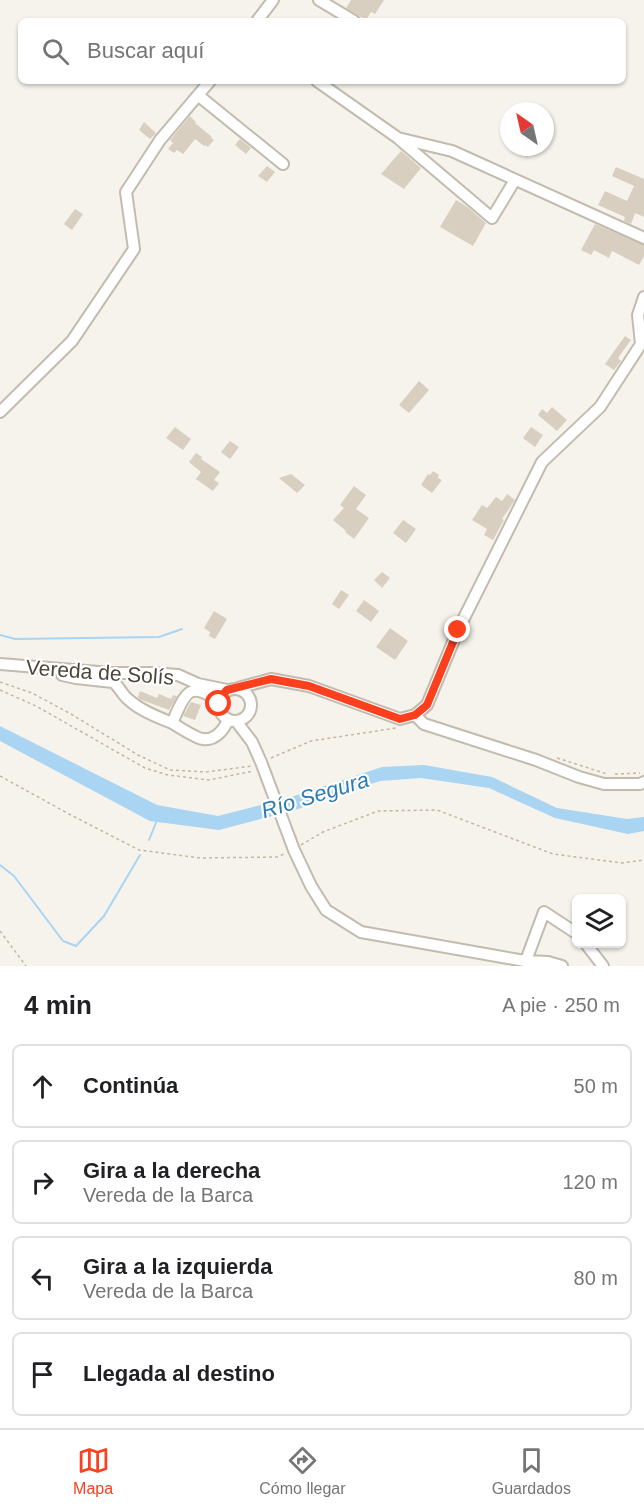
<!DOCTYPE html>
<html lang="es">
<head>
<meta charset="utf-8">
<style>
  :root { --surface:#fff; --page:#f2f2f2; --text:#202124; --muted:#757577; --line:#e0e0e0; --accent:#fc3f1d }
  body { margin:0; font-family:Helvetica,sans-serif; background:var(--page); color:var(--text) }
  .controls { position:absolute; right:18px; bottom:18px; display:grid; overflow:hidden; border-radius:9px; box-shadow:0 2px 4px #0004 }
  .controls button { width:54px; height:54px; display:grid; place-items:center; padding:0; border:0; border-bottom:2px solid var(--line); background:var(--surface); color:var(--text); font:30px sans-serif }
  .compass { position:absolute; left:500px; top:102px; width:54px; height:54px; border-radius:50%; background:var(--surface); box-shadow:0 2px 4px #0004; rotate:326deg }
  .stop { position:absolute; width:18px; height:18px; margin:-14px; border:4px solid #fc3f1d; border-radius:50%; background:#fff }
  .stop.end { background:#fc3f1d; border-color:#fff; box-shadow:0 2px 6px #0008 }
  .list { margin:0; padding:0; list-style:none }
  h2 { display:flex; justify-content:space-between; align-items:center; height:78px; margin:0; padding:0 24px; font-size:26px }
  h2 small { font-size:20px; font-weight:400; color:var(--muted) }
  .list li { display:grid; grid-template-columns:39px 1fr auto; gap:18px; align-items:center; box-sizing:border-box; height:84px; margin:0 12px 12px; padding:0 12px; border:2px solid var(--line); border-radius:9px }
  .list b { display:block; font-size:22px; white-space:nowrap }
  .list p { margin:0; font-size:20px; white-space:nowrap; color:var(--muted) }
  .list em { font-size:20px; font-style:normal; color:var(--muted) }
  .icon { flex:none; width:33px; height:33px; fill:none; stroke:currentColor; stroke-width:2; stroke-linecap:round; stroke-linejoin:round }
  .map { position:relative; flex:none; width:644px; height:966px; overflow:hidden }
  .search { position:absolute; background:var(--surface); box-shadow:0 2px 4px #0004; left:18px; right:18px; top:18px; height:66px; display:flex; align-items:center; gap:15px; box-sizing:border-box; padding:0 21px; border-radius:9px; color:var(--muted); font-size:22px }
  .sheet { height:462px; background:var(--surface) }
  nav { display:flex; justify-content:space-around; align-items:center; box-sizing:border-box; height:84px; border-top:2px solid var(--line); background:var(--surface); font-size:16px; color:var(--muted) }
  nav a { display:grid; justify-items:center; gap:3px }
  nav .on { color:var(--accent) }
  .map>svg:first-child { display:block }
  .water { fill:#a9d4f2 }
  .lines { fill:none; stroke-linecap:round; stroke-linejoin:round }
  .stream { stroke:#a9d4f2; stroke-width:2 }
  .building { fill:#d8cfc1 }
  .minor-casing { stroke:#c2bbae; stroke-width:14 }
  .path { stroke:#c4b79f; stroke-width:1.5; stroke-dasharray:3 3; stroke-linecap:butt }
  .minor { stroke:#fff; stroke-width:10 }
  .route { stroke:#fc3f1d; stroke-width:8 }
  .labels { text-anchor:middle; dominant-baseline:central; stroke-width:4.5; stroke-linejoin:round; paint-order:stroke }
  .street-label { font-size:21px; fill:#4b4439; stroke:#fff }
  .water-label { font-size:22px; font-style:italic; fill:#2e7ab2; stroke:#fff }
</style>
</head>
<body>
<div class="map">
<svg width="644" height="966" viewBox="0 0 644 966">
  <rect width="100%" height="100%" fill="#f6f3ec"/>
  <path class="water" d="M0,726L157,805L218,816L288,798L382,767L424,765L492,777L557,808L627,819L644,817V831L628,834L555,818L489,788L421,778L380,781L295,810L219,830L150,821L0,741Z"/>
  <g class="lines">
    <path class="stream" d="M0,635L15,639L159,637L182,629
      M149,840L157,820
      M0,865L14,876L63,941L76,946L104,916L140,855"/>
  </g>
  <path class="building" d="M351,0H384L375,14L371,12L366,20L346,8Z
    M190,116L196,122L195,123L212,137L211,138L214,140L208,147L205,145L204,146L195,139L183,154L177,150L174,153L168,149L173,143L170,140Z
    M144,122L156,133L150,139L139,130Z
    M240,139L251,148L246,154L235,145Z
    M401,151L421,168L404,189L381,174Z
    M267,166L275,172L267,182L258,176Z
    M616,167L644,179V217L635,213L631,224L624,221L625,217L598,205L605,191L627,201L634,186L612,176Z
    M456,200L466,206L486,223L473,246L440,227Z
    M75,209L83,214L72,230L64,224Z
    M595,224L644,245V256L639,265L612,251L609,258L594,250L591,255L581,250Z
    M625,336L631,340L618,358L621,361L614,370L605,364Z
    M419,381L429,390L409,413L399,405Z
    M552,407L567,420L557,431L538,415L542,409L547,413Z
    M175,427L191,439L183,450L166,438Z
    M531,427L543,435L535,447L523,438Z
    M230,441L239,447L230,459L221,452Z
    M196,453L202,457L201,459L220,472L214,480L219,483L213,491L196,479L201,472L189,462Z
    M433,471L439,475L438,478L442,480L432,493L421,485L428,474L430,475Z
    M291,474L305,485L297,493L279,478Z
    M354,486L366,495L356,509L369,518L354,539L345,532L346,531L333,520L344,508L340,505Z
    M507,494L515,500L502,519L504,520L493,540L484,535L487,529L472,520L482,505L487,508L496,497L502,501Z
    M403,520L416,529L406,543L393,533Z
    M382,572L390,578L382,588L374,580Z
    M341,590L349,595L339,609L332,604Z
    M364,600L379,611L371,622L356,611Z
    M214,611L227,619L215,639L209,636L210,632L204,628Z
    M390,628L408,641L395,660L376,647Z
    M140,691L157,698L159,694L171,699L173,695L177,696L169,710L139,699L138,697Z
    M191,702L201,705L195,720L183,716Z"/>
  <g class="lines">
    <defs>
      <path id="minor" d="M319,0L354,21
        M257,21L273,0
        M317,81L398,138L452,151L644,238
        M199,96L283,164
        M400,140L492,218L515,180
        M0,412L72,341L134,249L126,192L160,140L210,81
        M0,664L111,673H150L178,675L198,684L227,690
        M62,675L76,678L113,682C120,687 122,695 129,700C141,711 158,717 172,723C176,715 184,691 194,691C199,690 205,693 209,695
        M238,688L271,679L309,686L400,719L415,715L427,705L458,630L542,462L600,407L641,344L638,315L644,297
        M219 705a16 16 0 1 1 32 0a16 16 0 1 1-32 0Z
        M415,715L424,724L536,760L579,777L604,784H640L644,782
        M236,721L252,742L261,762L294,850L311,886L326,910L361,932L525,961L548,962L562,966
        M172,723C179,727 197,739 203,739C215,741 225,729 228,719
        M586,944L603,966
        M524,966L544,912L576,933"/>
    </defs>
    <use href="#minor" class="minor-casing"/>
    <path class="path" d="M0,682L32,693L71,714L138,755L170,770L206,772L252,766
      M0,690L36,706L145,768L168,775L209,780L253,771
      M271,758L311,741L396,728
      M557,758L607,774
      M615,774L640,773
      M0,776L69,814L139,850L200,858L277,857L284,854
      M301,845L323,832L378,811L437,810L553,854L622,863L644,860
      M0,931L26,966"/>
    <use href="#minor" class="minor"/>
  </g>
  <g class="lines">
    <path class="route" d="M219,704L220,698L227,690L271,679L309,686L400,719L415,715L427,705L458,630"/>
  </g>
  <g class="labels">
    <g class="street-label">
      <text transform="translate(100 672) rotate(4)">Vereda de Solís</text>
    </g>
    <g class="water-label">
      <text transform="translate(315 795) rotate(-17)">Río Segura</text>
    </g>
  </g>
</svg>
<div class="controls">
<button><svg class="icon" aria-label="layers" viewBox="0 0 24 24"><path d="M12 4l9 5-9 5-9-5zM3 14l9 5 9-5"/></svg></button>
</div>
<svg class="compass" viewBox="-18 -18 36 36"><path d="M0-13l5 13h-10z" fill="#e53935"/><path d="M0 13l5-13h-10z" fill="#757577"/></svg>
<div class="stop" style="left:219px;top:704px"></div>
<div class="stop end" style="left:458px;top:630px"></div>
<div class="search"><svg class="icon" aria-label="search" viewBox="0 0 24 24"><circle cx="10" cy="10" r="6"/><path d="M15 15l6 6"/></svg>Buscar aquí</div>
</div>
<section class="sheet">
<h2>4 min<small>A pie · 250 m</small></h2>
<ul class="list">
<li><svg class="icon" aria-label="ahead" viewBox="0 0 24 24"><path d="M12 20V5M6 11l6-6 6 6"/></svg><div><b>Continúa</b></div><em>50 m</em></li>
<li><svg class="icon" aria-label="right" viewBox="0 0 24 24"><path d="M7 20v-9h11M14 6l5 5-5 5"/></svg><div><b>Gira a la derecha</b><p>Vereda de la Barca</p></div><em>120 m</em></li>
<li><svg class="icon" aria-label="left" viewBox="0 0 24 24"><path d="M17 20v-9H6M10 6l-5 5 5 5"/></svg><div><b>Gira a la izquierda</b><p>Vereda de la Barca</p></div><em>80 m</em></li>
<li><svg class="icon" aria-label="arrive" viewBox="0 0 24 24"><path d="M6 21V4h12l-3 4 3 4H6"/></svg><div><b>Llegada al destino</b></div></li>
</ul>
</section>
<nav>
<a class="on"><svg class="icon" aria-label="map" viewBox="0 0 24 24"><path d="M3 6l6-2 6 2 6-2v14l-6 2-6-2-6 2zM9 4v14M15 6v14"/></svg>Mapa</a>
<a><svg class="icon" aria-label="directions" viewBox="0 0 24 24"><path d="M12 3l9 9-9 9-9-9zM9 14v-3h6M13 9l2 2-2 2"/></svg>Cómo llegar</a>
<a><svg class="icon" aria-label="saved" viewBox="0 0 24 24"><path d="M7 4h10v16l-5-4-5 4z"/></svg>Guardados</a>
</nav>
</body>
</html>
